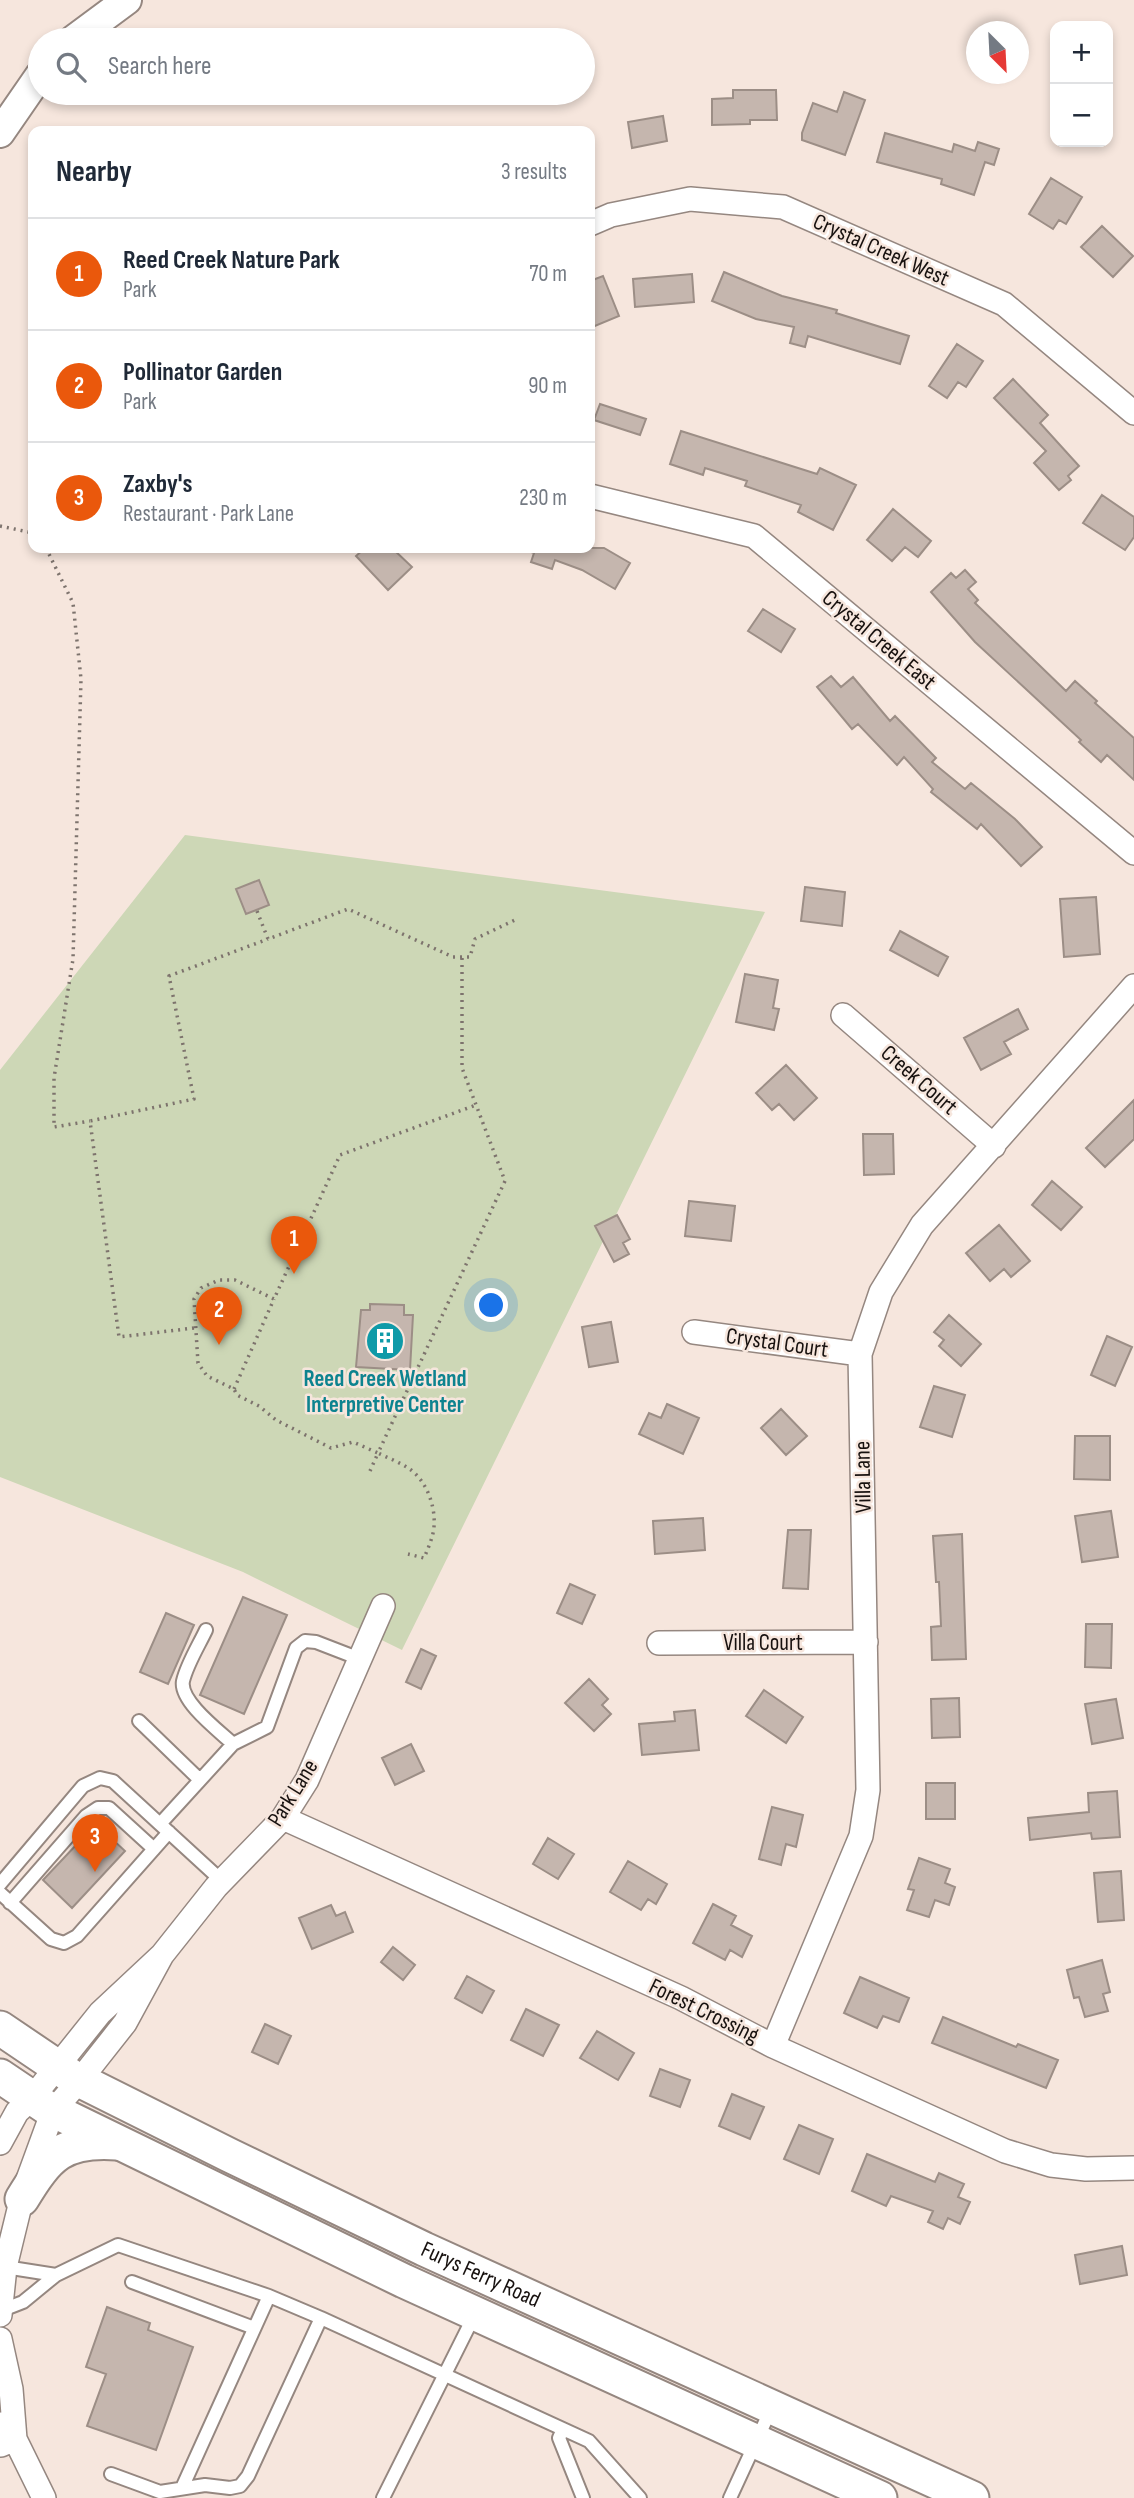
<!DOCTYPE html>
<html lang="en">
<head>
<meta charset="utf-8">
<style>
  :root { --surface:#fff; --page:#f2f2f3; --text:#1f2937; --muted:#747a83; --line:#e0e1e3; --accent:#ea580c }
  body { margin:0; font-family:"Sofia Sans Condensed",sans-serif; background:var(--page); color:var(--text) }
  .controls { position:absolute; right:21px; top:21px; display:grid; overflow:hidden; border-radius:14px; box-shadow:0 4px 10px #0003 }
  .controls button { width:63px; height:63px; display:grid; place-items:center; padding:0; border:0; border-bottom:2px solid var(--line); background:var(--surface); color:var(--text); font:35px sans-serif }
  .compass { position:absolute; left:966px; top:21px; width:63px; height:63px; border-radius:50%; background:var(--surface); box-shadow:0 4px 10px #0003; rotate:156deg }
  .you { position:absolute; left:492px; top:1306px; width:24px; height:24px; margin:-18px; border:5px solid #fff; border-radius:50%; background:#1a73e8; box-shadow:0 0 0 10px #1a73e833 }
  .badge { display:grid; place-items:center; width:46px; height:46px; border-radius:50%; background:var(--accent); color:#fff; font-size:23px; font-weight:700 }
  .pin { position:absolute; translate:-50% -58px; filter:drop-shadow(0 2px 4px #0008) }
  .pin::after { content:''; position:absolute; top:37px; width:24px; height:21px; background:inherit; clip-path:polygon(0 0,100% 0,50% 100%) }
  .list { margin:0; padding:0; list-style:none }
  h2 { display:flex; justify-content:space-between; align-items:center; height:91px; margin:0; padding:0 28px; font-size:30px }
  h2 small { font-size:23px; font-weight:400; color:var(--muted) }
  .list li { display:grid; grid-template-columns:46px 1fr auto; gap:21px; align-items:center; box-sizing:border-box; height:112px; padding:0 28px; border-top:2px solid var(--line) }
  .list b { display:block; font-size:26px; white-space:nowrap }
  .list p { margin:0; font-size:23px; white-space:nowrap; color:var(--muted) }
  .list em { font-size:23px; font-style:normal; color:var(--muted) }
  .icon { flex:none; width:38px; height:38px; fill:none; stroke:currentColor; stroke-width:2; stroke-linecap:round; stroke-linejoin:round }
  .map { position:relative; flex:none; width:1134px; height:2498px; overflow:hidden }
  .search { position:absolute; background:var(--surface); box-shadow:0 4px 10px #0003; left:28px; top:28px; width:567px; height:77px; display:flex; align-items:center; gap:18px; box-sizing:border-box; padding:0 24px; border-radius:38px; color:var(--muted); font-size:26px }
  .panel { position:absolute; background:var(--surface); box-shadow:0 4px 10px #0003; left:28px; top:126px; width:567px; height:427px; border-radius:14px }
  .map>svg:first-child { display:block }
  .green { fill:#cdd7b6 }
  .building { fill:#c5b6ae; stroke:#9c8e86; stroke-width:2 }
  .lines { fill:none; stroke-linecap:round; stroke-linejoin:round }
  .service-casing { stroke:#958780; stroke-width:16 }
  .minor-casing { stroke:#958780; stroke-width:26 }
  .tertiary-casing { stroke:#958780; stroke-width:32 }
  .secondary-casing { stroke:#958780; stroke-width:37 }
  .path { stroke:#7d736d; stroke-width:3.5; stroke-dasharray:2 5; stroke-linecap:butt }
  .service { stroke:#fff; stroke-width:12 }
  .minor { stroke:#fff; stroke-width:23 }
  .tertiary { stroke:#fff; stroke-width:28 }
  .secondary { stroke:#fff; stroke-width:33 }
  .labels { text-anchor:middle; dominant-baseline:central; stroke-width:5; stroke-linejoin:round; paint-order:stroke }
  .street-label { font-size:23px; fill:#17110f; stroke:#f6e6dd }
  .culture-label { font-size:23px; font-weight:bold; fill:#0d838f; stroke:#f6e6dd }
</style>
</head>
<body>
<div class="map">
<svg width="1134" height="2498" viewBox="0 0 1134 2498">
  <rect width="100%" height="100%" fill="#f6e6dd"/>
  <path class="green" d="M185,835L765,912L402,1650L243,1572L0,1477V1070Z"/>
  <path class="building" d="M733,90H776L777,120H750V124L712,125V99L733,98Z
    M844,92L865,100L845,155L802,140V133L813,103L837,112Z
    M663,116L667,141L632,148L628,122Z
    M885,133L952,152L954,144L975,151L978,142L999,149L994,165L985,162L974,195L941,184L942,179L877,162Z
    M1051,178L1082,197L1066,224L1059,220L1053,229L1029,214Z
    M1102,226L1133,256L1113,277L1081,247Z
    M724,272L782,296L837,310L836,313L909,336L900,364L808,336L805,347L790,343L794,327L756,319L712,301Z
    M692,274L694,302L635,307L633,279Z
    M603,276L619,316L590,328V281Z
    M957,344L983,361L966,387L958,382L947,398L929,386Z
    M1013,379L1048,415L1040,423L1079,466L1068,476L1071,480L1059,490L1034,463L1046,451L994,398Z
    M600,404L646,419L640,435L594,420Z
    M681,431L817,474L820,468L856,485L833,530L798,512L801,505L745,486L747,481L705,468L703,475L670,464Z
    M1102,495L1134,517V537L1125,550L1083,523Z
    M893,509L931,541L918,557L905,547L892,561L867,540Z
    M365,548H392L412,567L388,590L356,556Z
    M526,548H604L630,563L615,589L582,570L555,560L552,569L531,562L534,553L526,550Z
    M965,570L976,582L968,589L978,600L975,603L1066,691L1075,681L1097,701L1095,703L1134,738V780L1107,755L1101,762L1079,742L1081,740L975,642L931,592L951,573L956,578Z
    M763,609L795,629L781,652L748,631Z
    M831,676L841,687L853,677L890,721L895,716L936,758L932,762L965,789L971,783L1015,819L1042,847L1021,866L981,824L977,829L931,792L933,789L904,757L897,765L858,724L852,729L817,687Z
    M259,880L269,905L246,914L236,889Z
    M805,887L845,892L842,926L801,921Z
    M1096,897L1100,954L1064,957L1060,899Z
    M900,931L948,957L938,976L890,950Z
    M745,974L778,980L773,1008L779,1009L774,1030L736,1022Z
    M1018,1009L1028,1029L1004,1042L1011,1054L981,1070L964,1038Z
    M786,1065L817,1098L794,1120L779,1104L772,1110L756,1093Z
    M1134,1100V1139L1105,1167L1086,1148Z
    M863,1134H893L894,1174L864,1175Z
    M1052,1181L1082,1207L1061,1230L1032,1205Z
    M689,1201L735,1206L731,1241L685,1236Z
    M617,1215L630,1239L623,1243L629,1254L614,1262L595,1226Z
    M999,1225L1030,1261L1011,1277L1004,1269L990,1281L966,1253Z
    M370,1304L404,1305V1315H413L410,1370L356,1367L361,1310H370Z
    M949,1315L981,1344L961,1366L939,1346L944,1340L934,1332Z
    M611,1322L618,1362L589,1367L582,1327Z
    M1107,1336L1132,1347L1115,1386L1091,1375Z
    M934,1386L965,1395L952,1437L920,1427Z
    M667,1404L699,1418L683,1454L639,1434L649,1413L661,1418Z
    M781,1409L807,1436L786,1455L761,1428Z
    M1075,1436H1110V1480L1074,1479Z
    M1111,1511L1118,1557L1082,1562L1075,1516Z
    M703,1518L705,1550L655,1554L653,1521Z
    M788,1530H811L808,1589L783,1588Z
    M962,1534L966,1659L932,1660L931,1627L941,1626L939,1582H936L933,1536Z
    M570,1584L595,1595L582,1624L557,1613Z
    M243,1597L287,1615L244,1714L200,1695Z
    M166,1613L194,1625L168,1684L140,1672Z
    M1086,1624H1112L1111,1668L1085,1667Z
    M421,1649L436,1656L421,1689L406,1682Z
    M589,1679L608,1699L602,1705L611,1714L594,1731L565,1703Z
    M764,1690L803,1717L786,1743L746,1716Z
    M959,1698L960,1737L932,1738L931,1699Z
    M1116,1699L1123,1738L1092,1744L1085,1704Z
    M695,1710L699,1750L642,1755L639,1724L675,1721L674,1712Z
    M411,1744L424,1771L395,1785L382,1758Z
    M926,1783H955V1819H926Z
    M1117,1791L1120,1837L1092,1839L1091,1833L1030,1840L1028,1818L1089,1812L1088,1793Z
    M772,1807L803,1815L796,1847L786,1844L781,1865L759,1859Z
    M96,1824L125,1851L72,1908L43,1880Z
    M548,1838L574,1854L558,1879L533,1864Z
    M919,1858L950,1869L945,1883L955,1887L949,1905L935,1900L929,1917L907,1910L914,1890L908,1889Z
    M628,1861L667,1884L656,1904L648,1899L641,1910L610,1892Z
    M1121,1871L1124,1920L1098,1922L1094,1873Z
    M713,1904L736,1916L731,1925L752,1936L742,1957L730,1950L725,1960L693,1943Z
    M331,1905L336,1916L345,1912L353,1932L312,1949L299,1918Z
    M393,1947L415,1965L403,1980L381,1962Z
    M1102,1960L1110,1992L1103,1994L1108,2011L1085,2017L1079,1997L1074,1998L1067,1970Z
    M467,1976L494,1991L482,2013L455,1998Z
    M860,1977L909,1998L899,2022L883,2016L877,2028L844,2013Z
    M526,2009L559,2025L543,2056L511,2040Z
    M943,2017L1016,2047L1018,2044L1058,2060L1046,2088L932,2043Z
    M265,2024L291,2036L278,2064L252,2052Z
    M597,2031L634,2053L618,2080L580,2058Z
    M660,2069L690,2080L680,2107L650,2096Z
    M732,2094L764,2107L750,2139L719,2126Z
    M799,2125L833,2139L819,2174L784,2159Z
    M867,2154L935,2182L939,2173L964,2184L958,2197L970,2202L960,2224L948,2218L943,2229L928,2222L933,2211L891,2196L886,2206L852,2191Z
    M1122,2246L1127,2275L1080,2284L1075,2255Z
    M107,2307L150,2323L148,2330L193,2347L156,2450L87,2426L106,2374L86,2367Z"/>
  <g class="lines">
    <defs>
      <path id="service" d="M206,1630C199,1645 187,1664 183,1681C179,1701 219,1731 233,1744
        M139,1721L200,1780
        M160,1824L233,1744L267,1727L296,1648L305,1641L316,1642L360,1659
        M0,1884L83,1786L100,1778L113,1781L222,1881
        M0,1893L51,1939L64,1943L77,1936L169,1832
        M10,1903L86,1816L98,1808H109L154,1849
        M5,2267L56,2275
        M132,2282L254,2328
        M0,2311L23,2302L56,2275L118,2245L269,2296L321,2318L589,2441L640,2498
        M563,2429L559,2438L583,2498
        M111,2474L160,2492L205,2485L230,2488L240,2486L248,2476L321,2318
        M182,2488L269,2296
        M383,2498L475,2314
        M730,2498L772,2407"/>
      <path id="minor" d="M590,224L611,215L690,199L783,207L1004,304L1134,413
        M590,496L754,536L1134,853
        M843,1015L994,1146
        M694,1332L860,1354
        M659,1643L866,1642
        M283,1818L681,1998L773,2046L1005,2151L1051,2165L1086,2169L1134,2168
        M162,1955L216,1887L283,1818L307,1780L383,1606
        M773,2046L861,1836L868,1790L860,1354L881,1292L922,1225L1134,986
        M0,2143L17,2112L32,2098L100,2013L162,1955L125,2023L80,2080L53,2111L23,2193L5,2267L0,2315
        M0,2339L11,2389L15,2439L0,2424
        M1,2445L15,2439L44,2498"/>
      <path id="tertiary" d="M73,40L127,0
        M0,133L40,75"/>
      <g id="secondary">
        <path id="s1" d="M0,2028L71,2076L229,2155L424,2249L972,2498"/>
        <path d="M0,2076L46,2107L404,2281L880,2498"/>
        <path d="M22,2199C48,2156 63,2139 117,2143"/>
      </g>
    </defs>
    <use href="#service" class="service-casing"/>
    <use href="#minor" class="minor-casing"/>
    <use href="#tertiary" class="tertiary-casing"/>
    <use href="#secondary" class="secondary-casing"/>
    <path class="path" d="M0,526L33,533
      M46,548L73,603L81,679L73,959L54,1078V1127L90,1121
      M257,911L268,939L348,909L453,957H470L475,939L515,920
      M462,958V1068L505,1181L378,1453L353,1442L331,1448L276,1420L259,1406L237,1395L234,1389L207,1376L198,1363L194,1299L201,1288L219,1280H235L274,1299L340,1155L476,1105
      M194,1328L119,1337L90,1121L194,1099L169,976L268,939
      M234,1389L274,1299
      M370,1471L378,1453C388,1458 399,1462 408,1468C429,1481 439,1515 432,1537C430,1544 427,1551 424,1558L408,1554"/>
    <use href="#service" class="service"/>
    <use href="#minor" class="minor"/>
    <use href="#tertiary" class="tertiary"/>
    <use href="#secondary" class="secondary"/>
  </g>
  <defs>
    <symbol id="building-disc" viewBox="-11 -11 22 22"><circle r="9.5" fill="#0f9aa8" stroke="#f6e6dd"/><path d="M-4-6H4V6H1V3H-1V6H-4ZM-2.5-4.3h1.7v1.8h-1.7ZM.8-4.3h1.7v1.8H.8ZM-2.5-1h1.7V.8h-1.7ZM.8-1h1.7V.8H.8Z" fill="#fff"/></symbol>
  </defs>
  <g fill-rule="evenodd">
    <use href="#building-disc" x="363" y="1319" width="44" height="44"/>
  </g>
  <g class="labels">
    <g class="street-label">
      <text transform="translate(881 250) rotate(24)">Crystal Creek West</text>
      <text transform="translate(879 640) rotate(40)">Crystal Creek East</text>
      <text transform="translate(919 1080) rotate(41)">Creek Court</text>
      <text transform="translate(777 1343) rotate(8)">Crystal Court</text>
      <text transform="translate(863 1477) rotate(-91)">Villa Lane</text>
      <text x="763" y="1643">Villa Court</text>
      <text transform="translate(293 1793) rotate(-58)">Park Lane</text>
      <text transform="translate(704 2011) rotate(26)">Forest Crossing</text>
      <text stroke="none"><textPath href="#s1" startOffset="541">Furys Ferry Road</textPath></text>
    </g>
    <g class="culture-label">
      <text x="385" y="1379">Reed Creek Wetland<tspan x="385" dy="26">Interpretive Center</tspan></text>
    </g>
  </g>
</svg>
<div class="controls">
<button>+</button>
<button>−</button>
</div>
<svg class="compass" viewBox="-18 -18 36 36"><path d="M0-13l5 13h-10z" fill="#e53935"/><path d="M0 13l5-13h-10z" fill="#747a83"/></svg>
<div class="you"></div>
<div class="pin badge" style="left:294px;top:1274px">1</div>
<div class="pin badge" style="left:219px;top:1345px">2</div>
<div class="pin badge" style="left:95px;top:1872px">3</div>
<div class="search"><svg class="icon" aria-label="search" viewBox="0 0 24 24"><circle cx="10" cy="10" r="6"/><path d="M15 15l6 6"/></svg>Search here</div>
<section class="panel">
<h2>Nearby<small>3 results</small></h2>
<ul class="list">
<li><span class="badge">1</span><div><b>Reed Creek Nature Park</b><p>Park</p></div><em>70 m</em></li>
<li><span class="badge">2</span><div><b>Pollinator Garden</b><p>Park</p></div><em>90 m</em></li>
<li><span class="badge">3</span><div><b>Zaxby's</b><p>Restaurant · Park Lane</p></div><em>230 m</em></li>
</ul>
</section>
</div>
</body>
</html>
